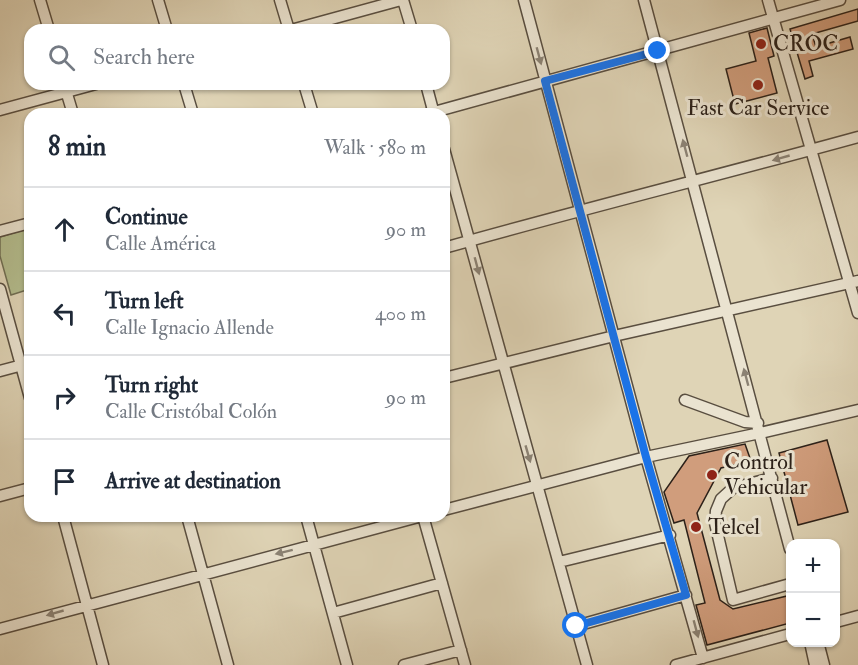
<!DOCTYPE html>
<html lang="en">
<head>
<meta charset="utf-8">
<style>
  :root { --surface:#fff; --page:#f2f2f3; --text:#1f2937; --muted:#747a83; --line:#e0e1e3 }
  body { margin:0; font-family:"IM FELL Double Pica",serif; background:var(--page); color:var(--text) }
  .controls { position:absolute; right:18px; bottom:18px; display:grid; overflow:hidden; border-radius:12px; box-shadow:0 2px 4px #0004 }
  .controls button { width:54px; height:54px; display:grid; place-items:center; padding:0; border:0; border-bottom:2px solid var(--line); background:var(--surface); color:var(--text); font:30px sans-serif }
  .stop { position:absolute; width:18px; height:18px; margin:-14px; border:4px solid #1a73e8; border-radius:50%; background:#fff }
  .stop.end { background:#1a73e8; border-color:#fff; box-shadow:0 2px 6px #0008 }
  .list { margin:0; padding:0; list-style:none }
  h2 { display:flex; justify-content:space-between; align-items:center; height:78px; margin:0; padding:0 24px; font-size:26px }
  h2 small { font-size:20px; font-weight:400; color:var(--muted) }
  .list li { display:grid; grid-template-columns:39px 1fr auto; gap:18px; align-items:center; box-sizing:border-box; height:84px; padding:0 24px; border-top:2px solid var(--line) }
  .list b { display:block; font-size:22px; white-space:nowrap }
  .list p { margin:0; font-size:20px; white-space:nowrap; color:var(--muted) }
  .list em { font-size:20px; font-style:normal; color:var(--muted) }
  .icon { flex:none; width:33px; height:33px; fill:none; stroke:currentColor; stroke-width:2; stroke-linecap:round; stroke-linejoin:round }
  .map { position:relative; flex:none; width:858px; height:665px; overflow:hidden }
  .search { position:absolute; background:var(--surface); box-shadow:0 2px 4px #0004; left:24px; top:24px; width:426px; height:66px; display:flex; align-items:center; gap:15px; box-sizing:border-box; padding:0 21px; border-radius:18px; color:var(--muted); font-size:22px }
  .panel { position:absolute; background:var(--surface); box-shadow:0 2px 4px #0004; left:24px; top:108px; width:426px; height:414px; border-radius:18px }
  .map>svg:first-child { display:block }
  .green { fill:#b3bc8d; stroke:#706e53; stroke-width:1.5 }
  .building { fill:#d09d7c; stroke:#2c2119; stroke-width:1.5 }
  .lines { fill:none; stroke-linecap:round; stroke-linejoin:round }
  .minor-casing { stroke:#594e40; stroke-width:13 }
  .minor { stroke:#eae3d0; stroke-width:10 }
  .oneway { fill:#8b8274 }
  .route { stroke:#1a73e8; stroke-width:8 }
  .poi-dot { fill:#8f2418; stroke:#eae3d0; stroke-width:2 }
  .labels { text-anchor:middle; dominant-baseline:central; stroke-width:6; stroke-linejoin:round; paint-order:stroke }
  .poi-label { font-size:22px; fill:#2c2119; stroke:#eae3d0; text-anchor:start }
</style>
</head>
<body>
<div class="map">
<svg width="858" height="665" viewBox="0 0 858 665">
  <rect width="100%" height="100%" fill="#dfd4b6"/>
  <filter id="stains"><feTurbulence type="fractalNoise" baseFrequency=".00333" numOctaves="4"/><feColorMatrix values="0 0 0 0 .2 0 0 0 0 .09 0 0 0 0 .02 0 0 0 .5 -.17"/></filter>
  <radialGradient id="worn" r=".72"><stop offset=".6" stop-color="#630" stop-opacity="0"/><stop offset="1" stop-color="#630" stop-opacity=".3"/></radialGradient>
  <path class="green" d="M30,228V289L11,295L0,256V237Z"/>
  <path class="building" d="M858,9V21L812,34L816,47L850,37L853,49L809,61L813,76L805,79L790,29Z
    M767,28L774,56L768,58L777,93L735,104L726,69L756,61L749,33Z
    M827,440L848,512L798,525L779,453Z
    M745,444L751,461L721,468L697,513L720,600L733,609L787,596L790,608V623L707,645L696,605L705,603L684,520L674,523L664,492L689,456Z"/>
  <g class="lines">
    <defs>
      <path id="minor" d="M40,0L49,30
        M158,0L167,30
        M280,0L289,30
        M403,0L412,30
        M524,0L646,457L703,658
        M644,0L790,549
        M768,0L858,313
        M291,30L401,0
        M64,84L73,114
        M184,84L193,114
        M304,84L313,114
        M426,84L434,114
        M0,110L96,84
        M427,114L840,0
        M444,149L587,665
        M0,231L30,223
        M444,248C582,209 720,175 858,137
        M0,289L30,398
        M0,371L30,363
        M444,378L614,336L858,281
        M685,400L745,422L758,423
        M772,478L733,488L721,499L716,511L715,523L733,600L790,584
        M0,496L30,488
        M444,510L646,457L760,433L858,410
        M63,516L103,665
        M187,516L228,665
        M306,516L347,665
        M423,516L465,665
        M559,562L670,535
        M333,613L442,583
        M836,622L858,616
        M576,626L686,595
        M0,629L422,516
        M810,642L815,665
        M818,642L824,665
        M404,665L461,650
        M676,665L790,634"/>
    </defs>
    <use href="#minor" class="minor-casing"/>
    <use href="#minor" class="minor"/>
  </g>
  <defs><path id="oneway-solid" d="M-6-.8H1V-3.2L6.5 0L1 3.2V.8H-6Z" transform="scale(1.5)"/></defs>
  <g class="oneway">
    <use href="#oneway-solid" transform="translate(539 56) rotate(75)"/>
    <use href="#oneway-solid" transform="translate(685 148) rotate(-105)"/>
    <use href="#oneway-solid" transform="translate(781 158) rotate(164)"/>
    <use href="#oneway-solid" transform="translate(477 266) rotate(75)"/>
    <use href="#oneway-solid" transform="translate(746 377) rotate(-105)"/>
    <use href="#oneway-solid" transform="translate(528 454) rotate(74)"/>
    <use href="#oneway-solid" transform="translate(284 552) rotate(166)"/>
    <use href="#oneway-solid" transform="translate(55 613) rotate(164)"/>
    <use href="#oneway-solid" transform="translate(696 629) rotate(75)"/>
  </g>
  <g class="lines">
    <path class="route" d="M576,626L686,595L646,457L545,81L658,51"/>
  </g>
  <g class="poi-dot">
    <circle cx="761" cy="44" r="6"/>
    <circle cx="758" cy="85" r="6"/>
    <circle cx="712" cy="475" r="6"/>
    <circle cx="696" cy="527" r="6"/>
  </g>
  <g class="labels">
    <g class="poi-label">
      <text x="773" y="44">CROC</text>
      <text x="758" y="108" text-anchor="middle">Fast Car Service</text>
      <text x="724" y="462">Control<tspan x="724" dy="25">Vehicular</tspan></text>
      <text x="708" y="527">Telcel</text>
    </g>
  </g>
  <rect width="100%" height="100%" filter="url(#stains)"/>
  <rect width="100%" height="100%" fill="url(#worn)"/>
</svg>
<div class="controls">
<button>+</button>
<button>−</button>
</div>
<div class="stop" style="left:576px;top:626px"></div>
<div class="stop end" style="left:658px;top:51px"></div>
<div class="search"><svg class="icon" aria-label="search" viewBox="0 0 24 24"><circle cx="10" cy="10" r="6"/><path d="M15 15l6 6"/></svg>Search here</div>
<section class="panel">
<h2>8 min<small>Walk · 580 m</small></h2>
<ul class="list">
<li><svg class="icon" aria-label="ahead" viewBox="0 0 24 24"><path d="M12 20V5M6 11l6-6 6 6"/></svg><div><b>Continue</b><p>Calle América</p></div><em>90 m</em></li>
<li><svg class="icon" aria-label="left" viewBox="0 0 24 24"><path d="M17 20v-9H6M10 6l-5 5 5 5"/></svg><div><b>Turn left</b><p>Calle Ignacio Allende</p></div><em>400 m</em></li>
<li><svg class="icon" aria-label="right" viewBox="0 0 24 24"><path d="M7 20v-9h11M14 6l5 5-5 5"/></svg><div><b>Turn right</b><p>Calle Cristóbal Colón</p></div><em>90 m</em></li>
<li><svg class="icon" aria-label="arrive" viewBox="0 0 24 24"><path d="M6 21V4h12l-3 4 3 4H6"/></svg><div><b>Arrive at destination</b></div></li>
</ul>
</section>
</div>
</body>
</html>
